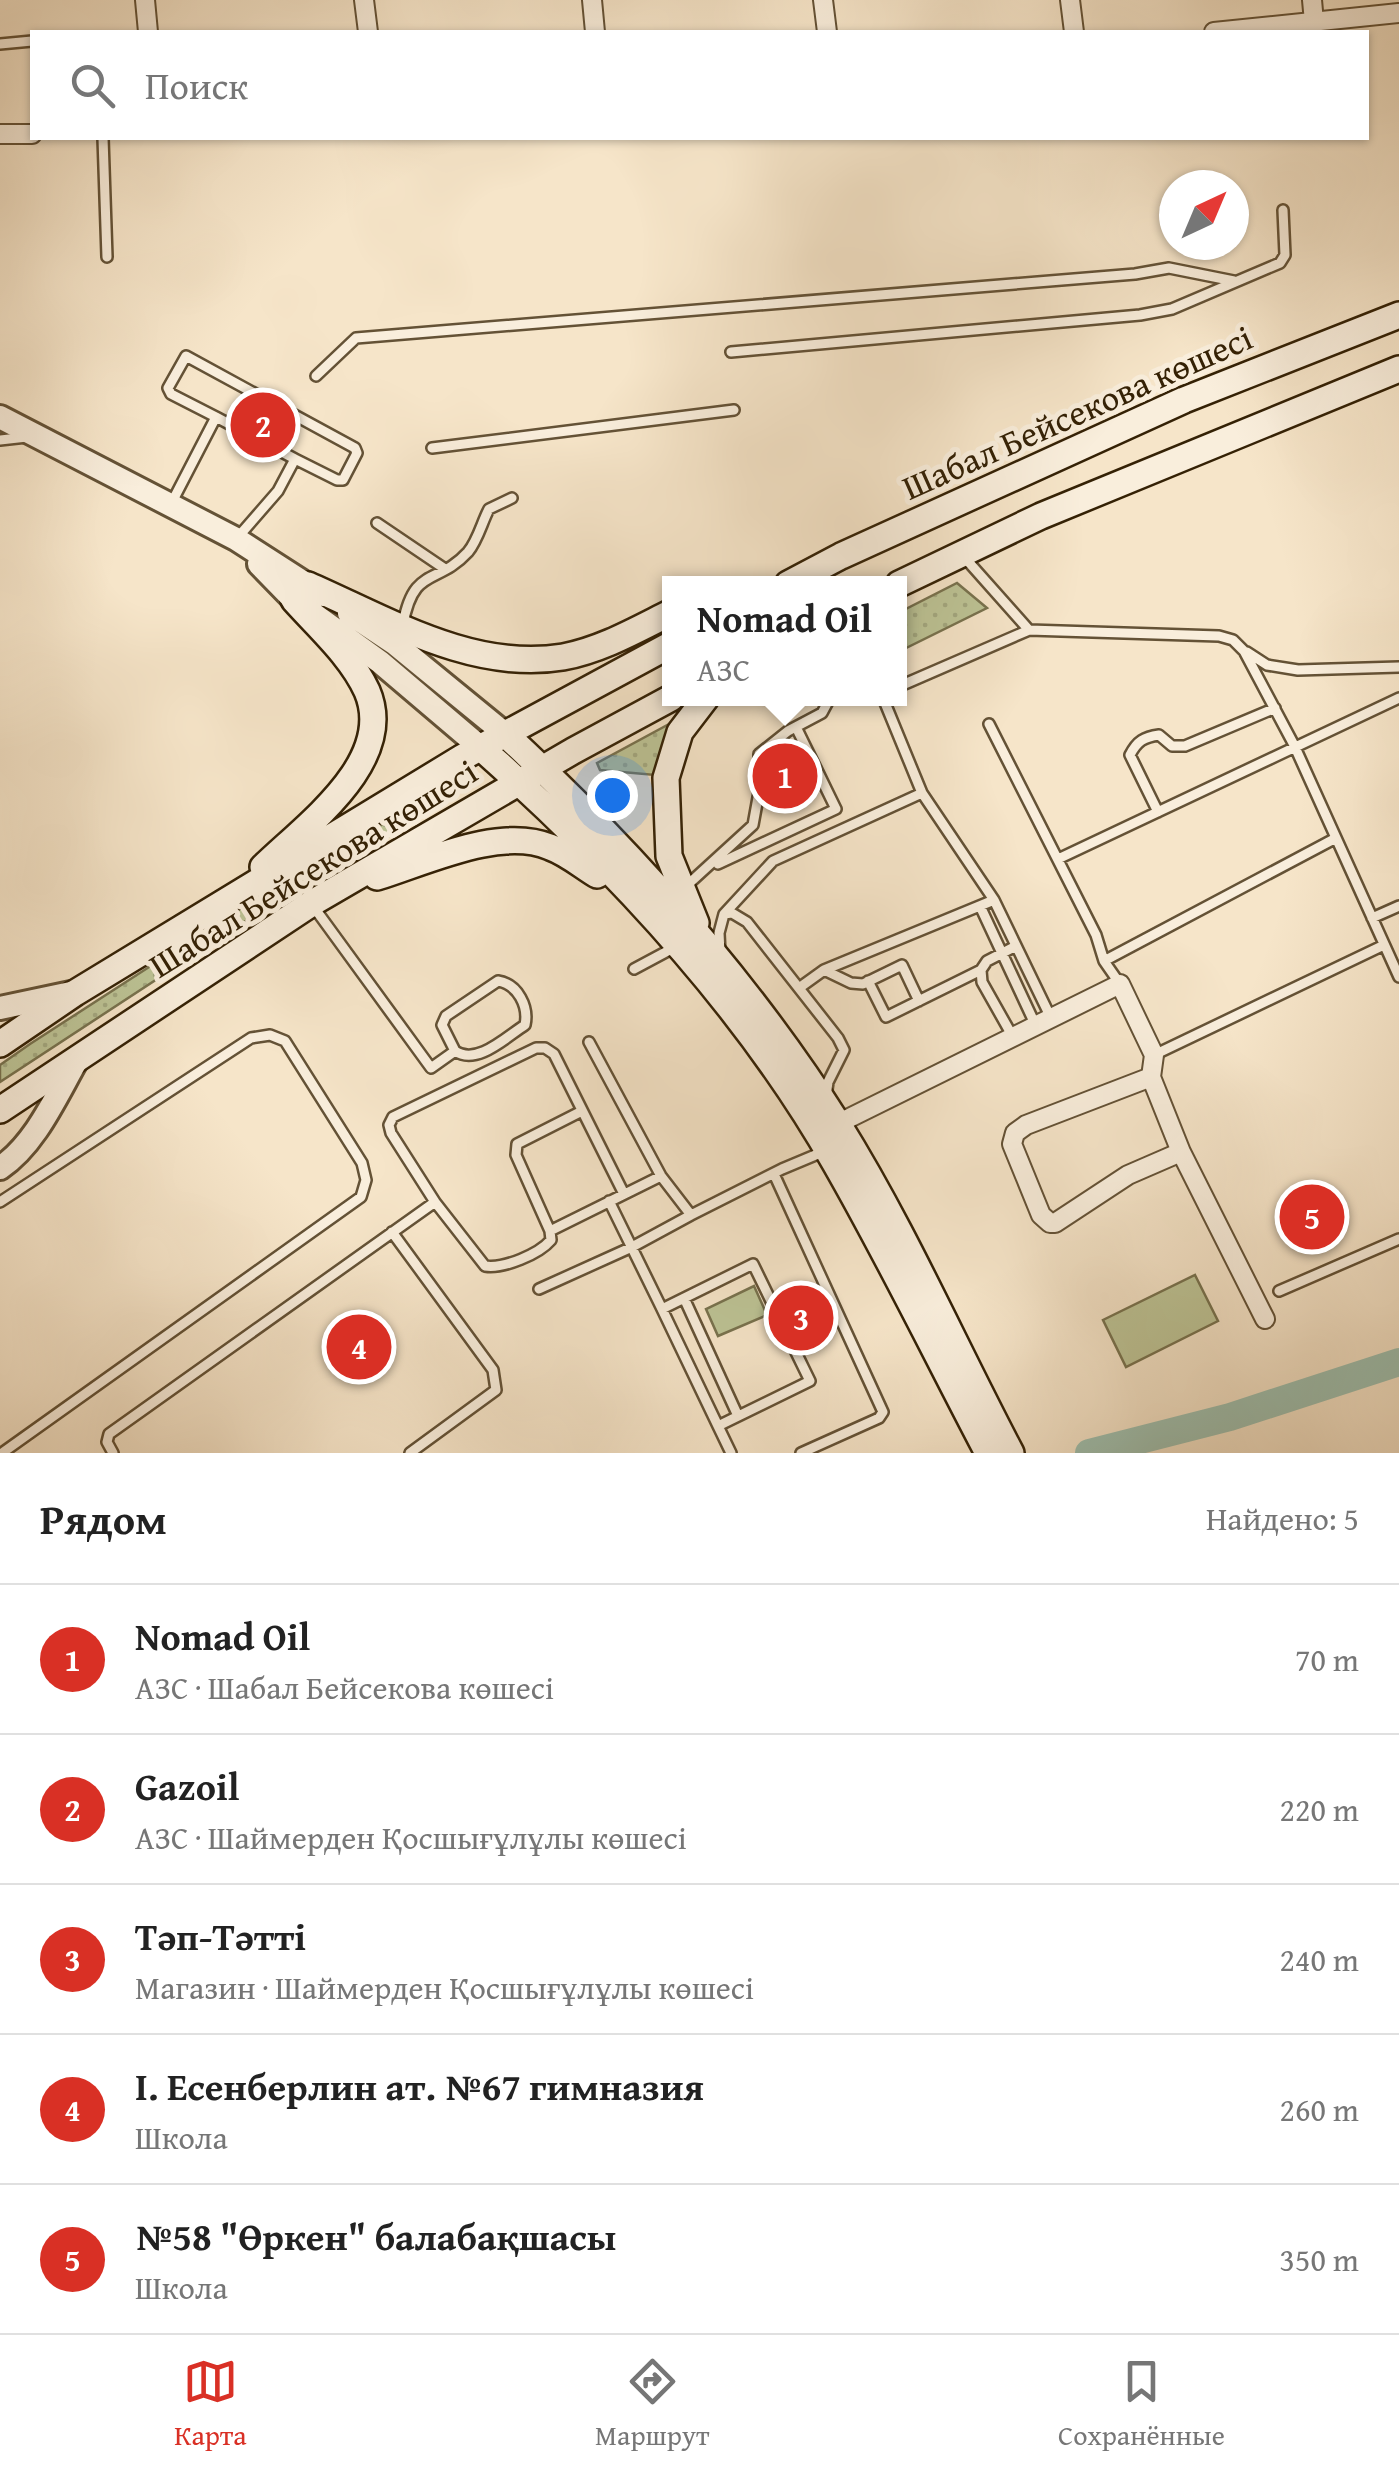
<!DOCTYPE html>
<html lang="ru">
<head>
<meta charset="utf-8">
<style>
  :root { --surface:#fff; --page:#f6f6f6; --text:#222; --muted:#767676; --line:#e0e0e0; --accent:#d93025 }
  body { margin:0; font-family:"Gentium Book Plus",serif; background:var(--page); color:var(--text) }
  .compass { position:absolute; left:1159px; top:170px; width:90px; height:90px; border-radius:50%; background:var(--surface); box-shadow:0 2px 8px #0004; rotate:44deg }
  .you { position:absolute; left:612px; top:795px; width:35px; height:35px; margin:-25px; border:8px solid #fff; border-radius:50%; background:#1a73e8; box-shadow:0 0 0 15px #1a73e833 }
  .badge { display:grid; place-items:center; width:65px; height:65px; border-radius:50%; background:var(--accent); color:#fff; font-size:32px; font-weight:700 }
  .pin { position:absolute; translate:-50% -50%; border:5px solid #fff; box-shadow:0 2px 10px #0006 }
  .popup { position:absolute; left:662px; top:576px; width:245px; height:130px; box-sizing:border-box; display:grid; place-content:center; border-radius:0px; background:var(--surface); filter:drop-shadow(0 2px 8px #0005); font-size:32px; white-space:nowrap; color:var(--muted) }
  .popup b { font-size:38px; color:var(--text) }
  .popup::after { content:''; position:absolute; left:50%; top:100%; margin-left:-20px; border:20px solid transparent; border-top-color:var(--surface) }
  .list { margin:0; padding:0; list-style:none }
  h2 { display:flex; justify-content:space-between; align-items:center; height:130px; margin:0; padding:0 40px; font-size:42px }
  h2 small { font-size:32px; font-weight:400; color:var(--muted) }
  .list li { display:grid; grid-template-columns:65px 1fr auto; gap:30px; align-items:center; box-sizing:border-box; height:150px; padding:0 40px; border-top:2px solid var(--line) }
  .list b { display:block; font-size:38px; white-space:nowrap }
  .list p { margin:0; font-size:32px; white-space:nowrap; color:var(--muted) }
  .list em { font-size:32px; font-style:normal; color:var(--muted) }
  .icon { flex:none; width:55px; height:55px; fill:none; stroke:currentColor; stroke-width:2; stroke-linecap:round; stroke-linejoin:round }
  .map { position:relative; flex:none; width:1399px; height:1453px; overflow:hidden }
  .search { position:absolute; background:var(--surface); box-shadow:0 2px 8px #0004; left:30px; right:30px; top:30px; height:110px; display:flex; align-items:center; gap:25px; box-sizing:border-box; padding:0 35px; border-radius:0px; color:var(--muted); font-size:38px }
  .sheet { height:880px; background:var(--surface) }
  nav { display:flex; justify-content:space-around; align-items:center; box-sizing:border-box; height:140px; border-top:2px solid var(--line); background:var(--surface); font-size:28px; color:var(--muted) }
  nav a { display:grid; justify-items:center; gap:5px }
  nav .on { color:var(--accent) }
  .map>svg:first-child { display:block }
  .grass { fill:url(#grass-dots); stroke:#78724e; stroke-width:2.5 }
  .garden { fill:#bdc496; stroke:#78724e; stroke-width:2.5 }
  .lines { fill:none; stroke-linecap:round; stroke-linejoin:round }
  .river { stroke:#9ec0b0; stroke-width:28 }
  .service-casing { stroke:#645236; stroke-width:14 }
  .minor-casing { stroke:#645236; stroke-width:22 }
  .tertiary-casing { stroke:#645236; stroke-width:28 }
  .secondary-casing { stroke:#342105; stroke-width:30 }
  .service { stroke:#f9eedc; stroke-width:9 }
  .minor { stroke:#f9eedc; stroke-width:18 }
  .tertiary { stroke:#f9eedc; stroke-width:22 }
  .secondary { stroke:#f9eedc; stroke-width:25 }
  .labels { text-anchor:middle; dominant-baseline:central; stroke-width:10; stroke-linejoin:round; paint-order:stroke }
  .street-label { font-size:35px; fill:#342105; stroke:#f9eedc }
</style>
</head>
<body>
<div class="map">
<svg width="1399" height="1453" viewBox="0 0 1399 1453">
  <defs>
    <pattern id="grass-dots" width="8" height="8" patternUnits="userSpaceOnUse" patternTransform="scale(2.5)"><rect width="8" height="8" fill="#bdc496"/><path d="M2 2h.1M6 6h.1" fill="none" stroke="#a3a880" stroke-width="1.8" stroke-linecap="round"/></pattern>
  </defs>
  <rect width="100%" height="100%" fill="#f6e5c9"/>
  <filter id="stains"><feTurbulence type="fractalNoise" baseFrequency=".002" numOctaves="4"/><feColorMatrix values="0 0 0 0 .2 0 0 0 0 .09 0 0 0 0 .02 0 0 0 .5 -.17"/></filter>
  <radialGradient id="worn" r=".72"><stop offset=".6" stop-color="#630" stop-opacity="0"/><stop offset="1" stop-color="#630" stop-opacity=".3"/></radialGradient>
  <path class="grass" d="M957,583L987,608L900,651V612Z
    M671,723L655,775L600,770L597,763Z
    M390,820L396,832L270,905L0,1082V1065L30,1044L262,894Z"/>
  <path class="garden" d="M1195,1275L1218,1321L1126,1367L1103,1320Z
    M754,1286L767,1315L718,1336L706,1309Z"/>
  <g class="lines">
    <path class="river" d="M1089,1453L1230,1417L1399,1362"/>
    <defs>
      <path id="service" d="M0,44L32,41
        M103,138L107,257
        M731,352L1140,315L1172,309L1280,263L1285,255L1283,210
        M316,376L356,338L1135,274L1169,268L1234,281
        M216,417L171,394L168,388L186,356L355,448L357,453L343,480H337L295,459
        M0,440L27,437
        M432,448L734,410
        M171,504L216,417L295,459L278,491L238,537
        M377,523L445,569
        M965,558L1029,630L1219,636L1233,640L1244,651L1294,745L1399,977
        M403,624C414,565 437,586 468,552C478,540 482,522 489,509L512,498
        M1247,652L1267,665L1298,670L1399,667
        M900,686L1029,630
        M883,698L922,793L994,900L1051,1018
        M989,724L1096,935L1104,961
        M1158,812L1130,755C1137,741 1144,737 1159,735L1172,746H1185L1275,708
        M1058,859L1399,698
        M718,864L836,809L796,727
        M683,889L753,825L759,792V754L788,731L822,713L830,698
        M313,906L431,1068L455,1051L442,1025L446,1016L498,981C518,984 529,1007 525,1025C506,1037 477,1066 455,1051
        M980,906L1036,1026
        M724,914L732,913L747,922L838,1038L844,1050L828,1082L826,1097
        M1372,918L1399,906
        M720,953L719,933L724,914L773,861L922,793
        M634,969L677,946
        M824,970L994,900
        M868,981L886,1017L981,970
        M1120,984L1104,961L1336,838
        M799,988L824,970L851,983L863,984L902,965L919,1001
        M1013,1037L982,982L981,970L987,961L1016,946
        M589,1042L661,1176L691,1215L782,1169L825,1151
        M1154,1055L1384,945
        M582,1111L517,1144L516,1155L550,1231L661,1176
        M774,1174L883,1412L879,1418L801,1453
        M609,1201L662,1309L753,1264L810,1381L718,1426L731,1453
        M0,1202L251,1038L270,1035L285,1041L362,1163L366,1180L361,1197L2,1453
        M435,1202L391,1133L389,1125L393,1117L536,1048H545L554,1054L624,1194
        M392,1232L493,1370L496,1390L410,1453
        M539,1289L632,1247L691,1215
        M1279,1291L1399,1239
        M684,1298L738,1416
        M662,1309L718,1426
        M113,1453L107,1442L109,1434L435,1202L485,1266C504,1269 539,1254 551,1240L550,1231"/>
      <path id="minor" d="M145,0L148,32
        M364,0L368,32
        M592,0L595,32
        M823,0L827,32
        M1070,0L1074,32
        M1312,0L1314,22
        M1214,32L1399,13
        M0,134H32
        M1151,1077L1026,1125L1015,1133L1012,1144L1041,1215L1050,1223H1055L1128,1175L1181,1152
        M827,1129L1120,984L1154,1055L1151,1077L1181,1152L1265,1319"/>
      <path id="tertiary" d="M0,417L236,539L323,595
        M259,564L294,600L380,662L480,747
        M349,613L394,643L504,733
        M0,1008L71,993
        M0,1168C36,1144 57,1094 78,1058"/>
      <path id="secondary" d="M788,584L841,556L1184,400L1399,315
        M899,584L1041,516L1399,369
        M308,585C388,620 473,672 563,657C601,650 636,630 670,613
        M504,733C629,849 747,980 838,1124C904,1230 953,1343 1011,1453
        M480,747C613,865 747,1008 835,1163C889,1257 937,1356 988,1453
        M263,867C306,825 397,761 367,691C351,656 319,628 294,600
        M377,877C426,862 500,826 550,847C567,853 582,866 597,875
        M696,923L669,856L666,778L680,732L706,698
        M0,1044L75,993L463,757L670,645
        M0,1110L312,903L573,751L671,698"/>
    </defs>
    <use href="#service" class="service-casing"/>
    <use href="#minor" class="minor-casing"/>
    <use href="#tertiary" class="tertiary-casing"/>
    <use href="#secondary" class="secondary-casing"/>
    <use href="#service" class="service"/>
    <use href="#minor" class="minor"/>
    <use href="#tertiary" class="tertiary"/>
    <use href="#secondary" class="secondary"/>
  </g>
  <g class="labels">
    <g class="street-label">
      <text transform="translate(1077 412) rotate(-24)">Шабал Бейсекова көшесі</text>
      <text transform="translate(313 868) rotate(-32)">Шабал Бейсекова көшесі</text>
    </g>
  </g>
  <rect width="100%" height="100%" filter="url(#stains)"/>
  <rect width="100%" height="100%" fill="url(#worn)"/>
</svg>
<svg class="compass" viewBox="-18 -18 36 36"><path d="M0-13l5 13h-10z" fill="#e53935"/><path d="M0 13l5-13h-10z" fill="#767676"/></svg>
<div class="you"></div>
<div class="pin badge" style="left:785px;top:776px">1</div>
<div class="popup"><b>Nomad Oil</b>АЗС</div>
<div class="pin badge" style="left:263px;top:425px">2</div>
<div class="pin badge" style="left:801px;top:1318px">3</div>
<div class="pin badge" style="left:359px;top:1347px">4</div>
<div class="pin badge" style="left:1312px;top:1217px">5</div>
<div class="search"><svg class="icon" aria-label="search" viewBox="0 0 24 24"><circle cx="10" cy="10" r="6"/><path d="M15 15l6 6"/></svg>Поиск</div>
</div>
<section class="sheet">
<h2>Рядом<small>Найдено: 5</small></h2>
<ul class="list">
<li><span class="badge">1</span><div><b>Nomad Oil</b><p>АЗС · Шабал Бейсекова көшесі</p></div><em>70 m</em></li>
<li><span class="badge">2</span><div><b>Gazoil</b><p>АЗС · Шаймерден Қосшығұлұлы көшесі</p></div><em>220 m</em></li>
<li><span class="badge">3</span><div><b>Тәп-Тәтті</b><p>Магазин · Шаймерден Қосшығұлұлы көшесі</p></div><em>240 m</em></li>
<li><span class="badge">4</span><div><b>І. Есенберлин ат. №67 гимназия</b><p>Школа</p></div><em>260 m</em></li>
<li><span class="badge">5</span><div><b>№58 &quot;Өркен&quot; балабақшасы</b><p>Школа</p></div><em>350 m</em></li>
</ul>
</section>
<nav>
<a class="on"><svg class="icon" aria-label="map" viewBox="0 0 24 24"><path d="M3 6l6-2 6 2 6-2v14l-6 2-6-2-6 2zM9 4v14M15 6v14"/></svg>Карта</a>
<a><svg class="icon" aria-label="directions" viewBox="0 0 24 24"><path d="M12 3l9 9-9 9-9-9zM9 14v-3h6M13 9l2 2-2 2"/></svg>Маршрут</a>
<a><svg class="icon" aria-label="saved" viewBox="0 0 24 24"><path d="M7 4h10v16l-5-4-5 4z"/></svg>Сохранённые</a>
</nav>
</body>
</html>
